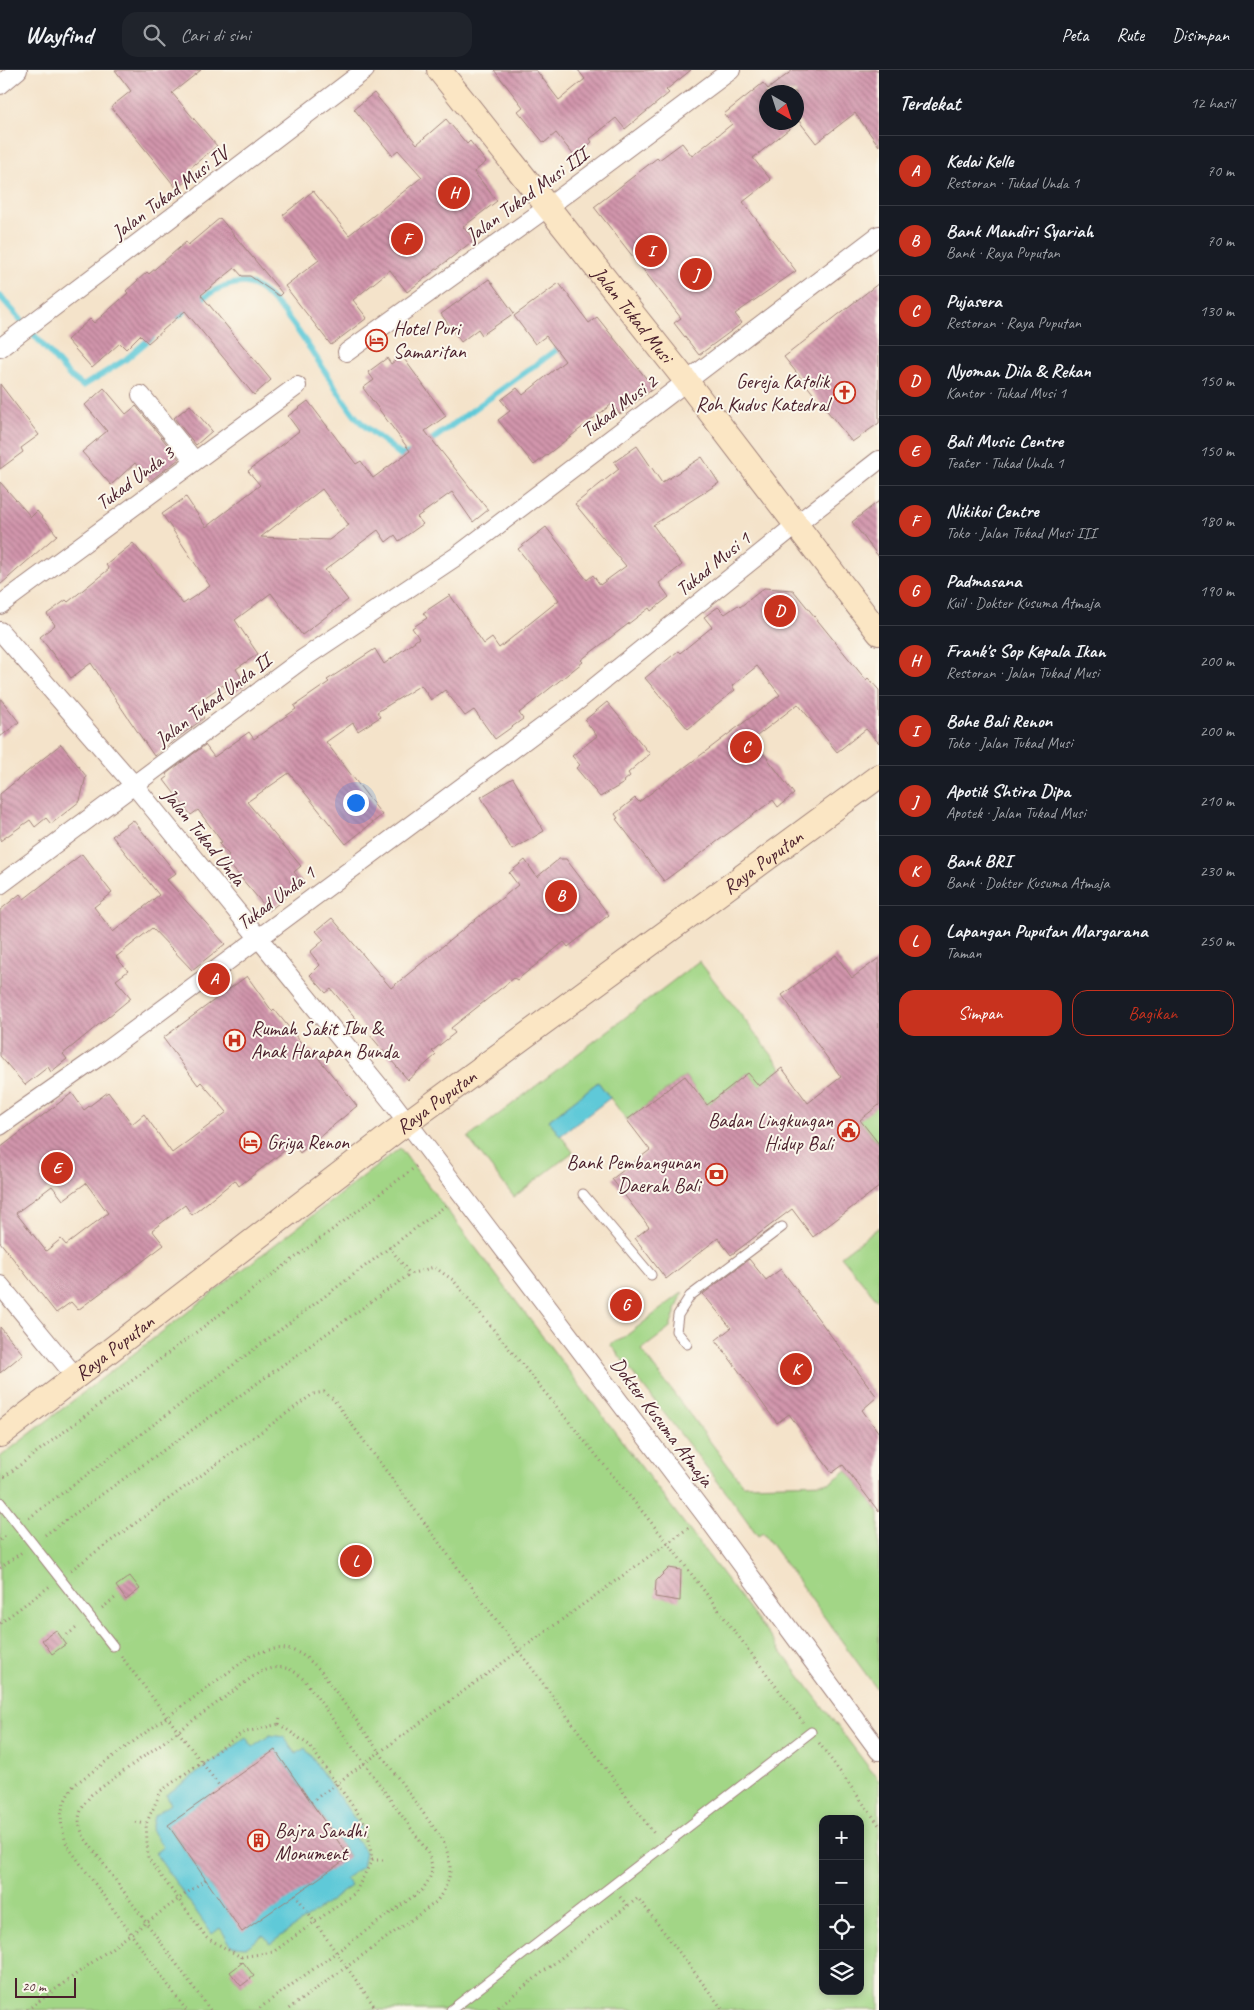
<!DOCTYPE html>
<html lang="id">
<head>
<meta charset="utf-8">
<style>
  :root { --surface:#171b24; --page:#20242c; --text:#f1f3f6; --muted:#9ea1a6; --line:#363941; --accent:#c8321e }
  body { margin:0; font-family:Caveat,sans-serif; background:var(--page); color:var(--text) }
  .controls { position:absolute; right:15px; bottom:15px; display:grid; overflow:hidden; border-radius:10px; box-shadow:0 2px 8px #0003 }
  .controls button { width:45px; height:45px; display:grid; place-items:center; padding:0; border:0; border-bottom:1px solid var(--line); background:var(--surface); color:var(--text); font:25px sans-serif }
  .compass { position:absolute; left:759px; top:15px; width:45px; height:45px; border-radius:50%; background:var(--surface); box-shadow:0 2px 8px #0003; rotate:141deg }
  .scale { position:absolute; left:15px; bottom:12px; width:61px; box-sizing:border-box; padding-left:5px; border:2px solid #4a1f2b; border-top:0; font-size:14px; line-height:18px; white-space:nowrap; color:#4a1f2b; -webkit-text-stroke:4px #fbf7ec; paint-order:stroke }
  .you { position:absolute; left:355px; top:732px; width:18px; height:18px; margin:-12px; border:4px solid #fff; border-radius:50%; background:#1a73e8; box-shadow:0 0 0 8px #1a73e833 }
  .badge { display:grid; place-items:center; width:32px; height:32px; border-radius:50%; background:var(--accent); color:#fff; font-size:16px; font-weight:700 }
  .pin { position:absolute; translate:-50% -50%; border:2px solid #fff; box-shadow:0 1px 5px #0006 }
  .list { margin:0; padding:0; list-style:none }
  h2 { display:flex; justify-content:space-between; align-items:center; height:65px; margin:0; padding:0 20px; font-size:21px }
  h2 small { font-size:16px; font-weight:400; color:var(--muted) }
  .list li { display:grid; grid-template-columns:32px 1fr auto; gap:15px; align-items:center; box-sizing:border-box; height:70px; padding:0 20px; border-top:1px solid var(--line) }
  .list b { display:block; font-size:19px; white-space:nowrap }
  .list p { margin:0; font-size:16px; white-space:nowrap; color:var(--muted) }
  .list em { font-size:16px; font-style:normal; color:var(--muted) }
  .actions { display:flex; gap:10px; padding:15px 20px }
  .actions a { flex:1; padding:11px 0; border:1px solid var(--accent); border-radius:15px; text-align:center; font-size:18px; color:var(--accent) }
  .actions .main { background:var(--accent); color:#fff }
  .icon { flex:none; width:28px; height:28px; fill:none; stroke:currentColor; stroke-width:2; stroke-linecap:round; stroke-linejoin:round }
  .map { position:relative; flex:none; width:879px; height:1940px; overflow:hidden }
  header { display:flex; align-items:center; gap:30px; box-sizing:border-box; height:70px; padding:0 25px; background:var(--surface); border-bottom:1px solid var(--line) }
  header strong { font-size:24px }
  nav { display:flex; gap:28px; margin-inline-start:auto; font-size:18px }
  .search { width:350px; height:45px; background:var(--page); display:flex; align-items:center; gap:12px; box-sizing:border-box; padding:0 18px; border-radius:15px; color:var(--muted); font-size:19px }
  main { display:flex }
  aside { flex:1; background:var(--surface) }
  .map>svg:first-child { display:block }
  .green { fill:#a2d686; stroke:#767a58; fill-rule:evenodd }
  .water { fill:#5ec9d8; stroke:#547482; fill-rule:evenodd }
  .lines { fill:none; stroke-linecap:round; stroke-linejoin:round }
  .stream { stroke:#5ec9d8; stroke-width:6 }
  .building { fill:url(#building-back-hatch); fill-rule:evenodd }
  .lane-casing { stroke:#9f817a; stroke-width:11 }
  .street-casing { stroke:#9f817a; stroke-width:20 }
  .secondary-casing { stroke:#9f817a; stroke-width:26 }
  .path { stroke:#9f817a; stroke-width:3; stroke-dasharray:1 4; stroke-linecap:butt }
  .lane { stroke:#fff; stroke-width:9 }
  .street { stroke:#fff; stroke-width:18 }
  .secondary { stroke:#fbe6c4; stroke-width:24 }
  .labels { text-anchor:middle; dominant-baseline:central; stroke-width:4; stroke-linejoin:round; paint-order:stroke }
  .street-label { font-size:20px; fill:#4a1f2b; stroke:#fbf7ec }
  .poi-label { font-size:20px; fill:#4a1f2b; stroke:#fbf7ec; text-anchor:start }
</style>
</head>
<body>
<header>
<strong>Wayfind</strong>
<div class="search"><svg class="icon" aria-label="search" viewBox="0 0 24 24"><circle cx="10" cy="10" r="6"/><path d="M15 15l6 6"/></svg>Cari di sini</div>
<nav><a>Peta</a><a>Rute</a><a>Disimpan</a></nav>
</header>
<main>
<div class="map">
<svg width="879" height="1940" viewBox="0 0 879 1940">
  <defs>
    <pattern id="building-back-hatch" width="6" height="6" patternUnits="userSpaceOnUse" patternTransform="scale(1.25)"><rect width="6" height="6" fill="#d195ac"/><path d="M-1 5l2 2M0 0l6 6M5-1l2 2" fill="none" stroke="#ac798c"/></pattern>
  </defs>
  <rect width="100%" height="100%" fill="#fbf7ec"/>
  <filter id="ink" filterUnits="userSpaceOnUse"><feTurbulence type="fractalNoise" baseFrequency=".02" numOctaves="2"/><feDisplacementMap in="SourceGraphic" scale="10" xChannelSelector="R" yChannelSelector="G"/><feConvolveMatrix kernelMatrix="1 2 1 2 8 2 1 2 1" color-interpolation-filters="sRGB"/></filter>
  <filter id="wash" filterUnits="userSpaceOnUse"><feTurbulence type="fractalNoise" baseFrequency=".0096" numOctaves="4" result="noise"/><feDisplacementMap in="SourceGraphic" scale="20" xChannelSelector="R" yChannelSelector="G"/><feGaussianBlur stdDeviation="1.12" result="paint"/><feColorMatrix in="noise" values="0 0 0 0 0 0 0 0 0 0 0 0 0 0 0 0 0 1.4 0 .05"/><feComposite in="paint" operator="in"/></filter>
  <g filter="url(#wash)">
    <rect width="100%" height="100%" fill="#f4e3ca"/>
    <path class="green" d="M699,891L782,998L759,1016L748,1003L707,1035L685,1006L627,1050L598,1012L549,1050L573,1082L514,1127L468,1068Z
      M879,1035V1074L858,1048Z
      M400,1078L879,1711V1940H0V1387ZM823,1749H860V1921H823Z
      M879,1157V1232L841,1186Z
      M683,1222L669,1259L641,1280L743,1415L830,1413L847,1400L879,1442V1622L763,1463L758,1466L729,1426L610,1274L622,1269Z"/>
    <path class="water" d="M598,1012L610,1028L560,1066L549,1050Z
      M270,1665L284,1667L296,1684L305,1678L361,1758L353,1765L365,1782L362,1797L345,1808L351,1816L270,1874L264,1865L247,1877L232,1876L220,1858L212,1864L155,1783L163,1777L151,1760L154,1746L171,1734L166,1725L246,1668L253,1677ZM275,1680L349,1786L242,1861L168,1756Z"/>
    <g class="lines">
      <path class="stream" d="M0,226L70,306L83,316L125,290L152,267
        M178,246C197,233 220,211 245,213C279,215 334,321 356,347C367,360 384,371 397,382L401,385L411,384
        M426,374L556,280"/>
    </g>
    <g id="blocks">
      <path class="building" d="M115,0H201L172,23L217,76L190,98L195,105L177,119L111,37L131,21Z
        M494,0H536L559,30L585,9L578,0H691L666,20L669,23L625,59L616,48L590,69L592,72L575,87L556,63L544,73L518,41L523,37Z
        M793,0H879V76L855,43L816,73L799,51L753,88L771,110L743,132L796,201L735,244L742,253L699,285L674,253L681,248L594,137L657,88L659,90L682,73L692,86L732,54L724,44L763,13L768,19ZM766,22H796V52H766Z
        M374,23L417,74L446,49L467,74L470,71L486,92L474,102L497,131L463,157L474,170L407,222L390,200L353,230L367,248L331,275L285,216L319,190L283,145L313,121L349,165L422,107L398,80L392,85L354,39Z
        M220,148L282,223L279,226L250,206H242L235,198L201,225L271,310L254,325L185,241L148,273L140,265L126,279L120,273L92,298L67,270L90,249L94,253L128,223L126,221L147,202L149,204L186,172L188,175Z
        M489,209L514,243L482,265L478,259L461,272L441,244Z
        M559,213L589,253L597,247L654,318L620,344L612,334L534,395L498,350L510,341L501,330L517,318L523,325L565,291L546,266L535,274L514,246Z
        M879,213V353L852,372L784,287Z
        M402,286L446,346L425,361L488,440L473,452L452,422L417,447L423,454L399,471L395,465L386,472L378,460L325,500L348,530L302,565L271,523L235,550L258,584L236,599L246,615L230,626L223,615L195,634L204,648L154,686L91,593L71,608L40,567L55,555L47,544L66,530L68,532L109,499L106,495L133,473L183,534L210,516L162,444L186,427L206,457L260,415L248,401L299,361L288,346L308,331L356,394L361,391L373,408L410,381L363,318L374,310L368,302L387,288L391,294ZM322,419L349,455L329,470L261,467Z
        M0,314L39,365L21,378L23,382L0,399Z
        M104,318L126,344L136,336L179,389L150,411L135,393L111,415L82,382L107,361L85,335Z
        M190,335L212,361L196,375L174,348Z
        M637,376L662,413L702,387L719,413L653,455L682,495L659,513L669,527L651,541L649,538L581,590L583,592L519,643L523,649L495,669L474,640L465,646L445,620L431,630L421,615L377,642L380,647L358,661L353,653L326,672L382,745L346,774L289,703L247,732L301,796L294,802L303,813L269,841L225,789L229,785L219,774L222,772L198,740L191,745L164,710L168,707L166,704L205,675L214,687L249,662L254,669L296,639L294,636L329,612L327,610L375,579L384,594L419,568L412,558L427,548L423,543L450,525L484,574L492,568L499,578L559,530L518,479L546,457L587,510L593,505L600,515L626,496L575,434L619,399L614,392Z
        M0,412L31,447L37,441L57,465L0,515Z
        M879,431V487L852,452Z
        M764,518L793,520L866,610L868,608L879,620V673L866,659L837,682L798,634L753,669L794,724L778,737L773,730L664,811L616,749L618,748L615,744L635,728L639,732L780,625L757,596L732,616L735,620L688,659L645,608L678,581L680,583L712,557L704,547L718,537L725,544L738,535L740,537Z
        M0,628L19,652L0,667Z
        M607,632L650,684L628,703L630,706L623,712L624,713L600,727L576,698L580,695L572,686L597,666L585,650Z
        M61,674L86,706L80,731L51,754L46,748L35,757L30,750L0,771V724Z
        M513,708L544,761L512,780L481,727Z
        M133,750L176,803L167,810L225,874L192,900L152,858L116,887L128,901L116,910L131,928L63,984L67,989L51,1002L48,997L25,1015L0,986V840L20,824L24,829L82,784L112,823L94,837L113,862L159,825L112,766Z
        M559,789H566L609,845L568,877L564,872L517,910L514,908L451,958L455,963L432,981L436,985L408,1010L331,919L326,923L310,905L320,895L310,882L324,870L316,861L332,848L391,918L518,815L509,803L525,790L537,807Z
        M836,885L852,908L879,888V1035L860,1050L879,1074V1117L813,1167L792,1139L731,1185L718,1168L666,1209L635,1168L649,1157L612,1109L650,1080L627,1050L685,1006L707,1035L748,1003L759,1016L782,998L808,1033L841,1007L782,925Z
        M247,906L272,941L274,939L308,981L311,979L357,1036L300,1083L293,1074L239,1116L235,1110L192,1145L185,1135L152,1160L164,1175L78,1240L71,1232L56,1243L0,1172V1078L72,1023L84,1040L108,1022L132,1054L144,1044L172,1083L227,1042L201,1012L198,1015L163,968ZM86,1113L108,1143L66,1175L61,1169L46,1181L16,1143L52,1116L63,1130Z
        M749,1189L766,1210L781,1199L877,1327L862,1340L879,1363V1442L843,1395L832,1403L789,1344L777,1353L716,1270L731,1258L703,1224Z
        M0,1257L23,1284L0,1303Z
        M669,1498L681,1500L680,1531L655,1527L656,1511Z
        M130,1506L140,1519L126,1530L116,1516Z
        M56,1560L66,1574L52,1584L42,1570Z
        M275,1680L349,1787L242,1862L168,1755Z
        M243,1892L254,1906L241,1916L230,1902Z"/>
    </g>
  </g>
  <g filter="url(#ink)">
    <use href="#blocks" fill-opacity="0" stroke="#9f817a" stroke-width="1"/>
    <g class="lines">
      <defs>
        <path id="lane" d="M583,1124L651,1205
          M687,1274L676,1261L678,1245L690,1226L782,1157
          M0,1432L113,1576
          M451,1940L811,1662"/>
        <path id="street" d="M0,15L18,0
          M0,278L365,0
          M347,282L548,137L731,0
          M141,325L194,390
          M0,535L297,316
          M0,561L134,715L392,1032L706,1446L879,1681
          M0,815L304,588L457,486L879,165
          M0,1056L104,983L575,633L797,454L879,390
          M0,1215L75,1306"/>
        <g id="secondary">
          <path id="s1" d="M439,0L687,312L879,563"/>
          <path id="s2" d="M0,1365L393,1063L879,706"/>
        </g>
      </defs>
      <use href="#lane" class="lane-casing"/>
      <use href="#street" class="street-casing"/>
      <use href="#secondary" class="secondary-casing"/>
      <path class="path" d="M389,1177L410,1204
        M0,1410L418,1095
        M29,1448L448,1134
        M45,1465L410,1204L434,1197L453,1210L668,1473L803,1652
        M0,1470L8,1464
        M0,1498L22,1482
        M71,1500L313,1324L324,1322L333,1329L655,1765
        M102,1538L115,1528
        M0,1553L50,1516
        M67,1565L79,1556
        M121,1586L221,1718
        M279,1654L309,1675L367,1756L372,1790L355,1823L273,1882L241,1887L207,1868L148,1788L146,1754L161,1721L242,1663Z
        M279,1654L280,1646
        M819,1673L879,1755
        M311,1732L691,1456
        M136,1752L146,1754
        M372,1790H384
        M295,1824L377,1940
        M620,1827L628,1836
        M241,1887V1893
        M27,1940L206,1809
        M186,1940L67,1775C58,1750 59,1737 74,1715L252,1585C283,1574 296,1576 320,1600L442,1769C454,1795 453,1809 436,1832L287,1940
        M210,1940L84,1767C75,1748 79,1741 91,1725L258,1603C280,1594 290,1595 306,1612L425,1778C435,1796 434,1804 422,1820L257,1940
        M494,1940L638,1828L723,1940"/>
      <use href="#lane" class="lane"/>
      <use href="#street" class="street"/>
      <use href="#secondary" class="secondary"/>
    </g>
  </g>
  <defs>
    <symbol id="hotel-ring" viewBox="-11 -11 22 22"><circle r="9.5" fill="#fbf7ec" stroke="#c8321e" stroke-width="1.5"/><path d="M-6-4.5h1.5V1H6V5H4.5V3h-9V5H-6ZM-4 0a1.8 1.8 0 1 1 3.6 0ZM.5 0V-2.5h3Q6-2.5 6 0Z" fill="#c8321e"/></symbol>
    <symbol id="church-ring" viewBox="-11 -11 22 22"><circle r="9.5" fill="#fbf7ec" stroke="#c8321e" stroke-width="1.5"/><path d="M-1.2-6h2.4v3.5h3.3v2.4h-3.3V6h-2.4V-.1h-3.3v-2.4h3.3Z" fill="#c8321e"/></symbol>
    <symbol id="hospital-ring" viewBox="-11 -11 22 22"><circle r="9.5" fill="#fbf7ec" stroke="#c8321e" stroke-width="1.5"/><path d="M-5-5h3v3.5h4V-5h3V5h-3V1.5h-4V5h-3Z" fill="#c8321e"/></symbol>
    <symbol id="civic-ring" viewBox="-11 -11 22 22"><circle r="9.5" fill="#fbf7ec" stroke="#c8321e" stroke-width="1.5"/><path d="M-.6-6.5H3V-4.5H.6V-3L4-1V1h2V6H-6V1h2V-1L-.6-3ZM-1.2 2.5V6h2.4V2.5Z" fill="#c8321e"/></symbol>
    <symbol id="bank-ring" viewBox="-11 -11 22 22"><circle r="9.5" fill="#fbf7ec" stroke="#c8321e" stroke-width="1.5"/><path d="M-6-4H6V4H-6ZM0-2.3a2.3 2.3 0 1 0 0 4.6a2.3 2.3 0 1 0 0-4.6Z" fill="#c8321e"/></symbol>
    <symbol id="building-ring" viewBox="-11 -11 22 22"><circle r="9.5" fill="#fbf7ec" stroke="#c8321e" stroke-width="1.5"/><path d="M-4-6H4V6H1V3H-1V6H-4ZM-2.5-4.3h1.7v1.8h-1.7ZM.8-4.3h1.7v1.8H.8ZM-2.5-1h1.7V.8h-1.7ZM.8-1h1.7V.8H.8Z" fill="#c8321e"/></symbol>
  </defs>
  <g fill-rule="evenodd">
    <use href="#hotel-ring" x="364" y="258" width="25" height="25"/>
    <use href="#church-ring" x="832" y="310" width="25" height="25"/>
    <use href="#hospital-ring" x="222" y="958" width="25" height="25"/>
    <use href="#civic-ring" x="836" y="1048" width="25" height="25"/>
    <use href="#hotel-ring" x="238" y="1060" width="25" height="25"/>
    <use href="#bank-ring" x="704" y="1092" width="25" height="25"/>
    <use href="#building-ring" x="246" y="1758" width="25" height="25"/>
  </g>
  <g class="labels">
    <g class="street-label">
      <text transform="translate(170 123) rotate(-37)">Jalan Tukad Musi IV</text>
      <text transform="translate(527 125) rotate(-36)">Jalan Tukad Musi III</text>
      <text stroke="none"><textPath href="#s1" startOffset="312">Jalan Tukad Musi</textPath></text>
      <text transform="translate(619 336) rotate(-37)">Tukad Musi 2</text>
      <text transform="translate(135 408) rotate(-37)">Tukad Unda 3</text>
      <text transform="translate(713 494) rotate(-39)">Tukad Musi 1</text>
      <text transform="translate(213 630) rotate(-37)">Jalan Tukad Unda II</text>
      <text transform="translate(204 767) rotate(51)">Jalan Tukad Unda</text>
      <text stroke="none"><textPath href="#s2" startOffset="954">Raya Puputan</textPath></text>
      <text transform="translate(276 828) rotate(-37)">Tukad Unda 1</text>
      <text stroke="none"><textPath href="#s2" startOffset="549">Raya Puputan</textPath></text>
      <text stroke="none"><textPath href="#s2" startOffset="144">Raya Puputan</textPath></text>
      <text transform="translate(662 1352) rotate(53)">Dokter Kusuma Atmaja</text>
    </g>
    <g class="poi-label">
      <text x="393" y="258">Hotel Puri<tspan x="393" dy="23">Samaritan</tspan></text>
      <text x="829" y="311" text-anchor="end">Gereja Katolik<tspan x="829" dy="23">Roh Kudus Katedral</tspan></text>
      <text x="251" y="958">Rumah Sakit Ibu &amp;<tspan x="251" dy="23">Anak Harapan Bunda</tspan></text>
      <text x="833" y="1050" text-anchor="end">Badan Lingkungan<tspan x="833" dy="23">Hidup Bali</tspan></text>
      <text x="267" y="1072">Griya Renon</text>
      <text x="700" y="1092" text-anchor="end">Bank Pembangunan<tspan x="700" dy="23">Daerah Bali</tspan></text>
      <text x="275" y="1760">Bajra Sandhi<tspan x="275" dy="23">Monument</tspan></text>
    </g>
  </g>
</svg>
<div class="controls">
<button>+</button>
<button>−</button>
<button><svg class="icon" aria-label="locate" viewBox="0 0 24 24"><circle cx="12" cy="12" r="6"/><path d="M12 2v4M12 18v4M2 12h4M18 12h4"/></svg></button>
<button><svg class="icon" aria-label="layers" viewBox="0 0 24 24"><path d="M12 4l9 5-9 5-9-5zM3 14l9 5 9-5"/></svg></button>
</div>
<svg class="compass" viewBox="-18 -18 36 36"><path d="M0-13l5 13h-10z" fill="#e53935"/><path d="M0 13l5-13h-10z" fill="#9ea1a6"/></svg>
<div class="scale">20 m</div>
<div class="you"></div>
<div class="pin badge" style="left:214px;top:909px">A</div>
<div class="pin badge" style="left:561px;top:826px">B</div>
<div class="pin badge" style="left:746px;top:677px">C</div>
<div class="pin badge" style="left:780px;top:541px">D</div>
<div class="pin badge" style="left:57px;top:1098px">E</div>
<div class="pin badge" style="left:407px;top:169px">F</div>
<div class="pin badge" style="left:626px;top:1235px">G</div>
<div class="pin badge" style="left:454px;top:123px">H</div>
<div class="pin badge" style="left:651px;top:181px">I</div>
<div class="pin badge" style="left:696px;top:204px">J</div>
<div class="pin badge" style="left:796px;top:1299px">K</div>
<div class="pin badge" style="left:356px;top:1491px">L</div>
</div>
<aside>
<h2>Terdekat<small>12 hasil</small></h2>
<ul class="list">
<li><span class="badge">A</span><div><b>Kedai Kelle</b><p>Restoran · Tukad Unda 1</p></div><em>70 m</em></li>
<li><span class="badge">B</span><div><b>Bank Mandiri Syariah</b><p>Bank · Raya Puputan</p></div><em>70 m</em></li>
<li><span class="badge">C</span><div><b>Pujasera</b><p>Restoran · Raya Puputan</p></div><em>130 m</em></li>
<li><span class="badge">D</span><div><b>Nyoman Dila &amp; Rekan</b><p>Kantor · Tukad Musi 1</p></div><em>150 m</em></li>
<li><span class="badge">E</span><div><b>Bali Music Centre</b><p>Teater · Tukad Unda 1</p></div><em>150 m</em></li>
<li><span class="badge">F</span><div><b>Nikikoi Centre</b><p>Toko · Jalan Tukad Musi III</p></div><em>180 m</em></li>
<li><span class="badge">G</span><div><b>Padmasana</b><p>Kuil · Dokter Kusuma Atmaja</p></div><em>190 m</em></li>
<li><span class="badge">H</span><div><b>Frank's Sop Kepala Ikan</b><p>Restoran · Jalan Tukad Musi</p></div><em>200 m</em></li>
<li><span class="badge">I</span><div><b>Bohe Bali Renon</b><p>Toko · Jalan Tukad Musi</p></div><em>200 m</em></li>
<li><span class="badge">J</span><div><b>Apotik Shtira Dipa</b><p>Apotek · Jalan Tukad Musi</p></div><em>210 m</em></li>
<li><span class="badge">K</span><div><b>Bank BRI</b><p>Bank · Dokter Kusuma Atmaja</p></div><em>230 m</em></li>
<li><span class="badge">L</span><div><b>Lapangan Puputan Margarana</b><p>Taman</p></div><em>250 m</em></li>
</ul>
<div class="actions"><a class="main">Simpan</a><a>Bagikan</a></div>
</aside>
</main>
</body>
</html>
